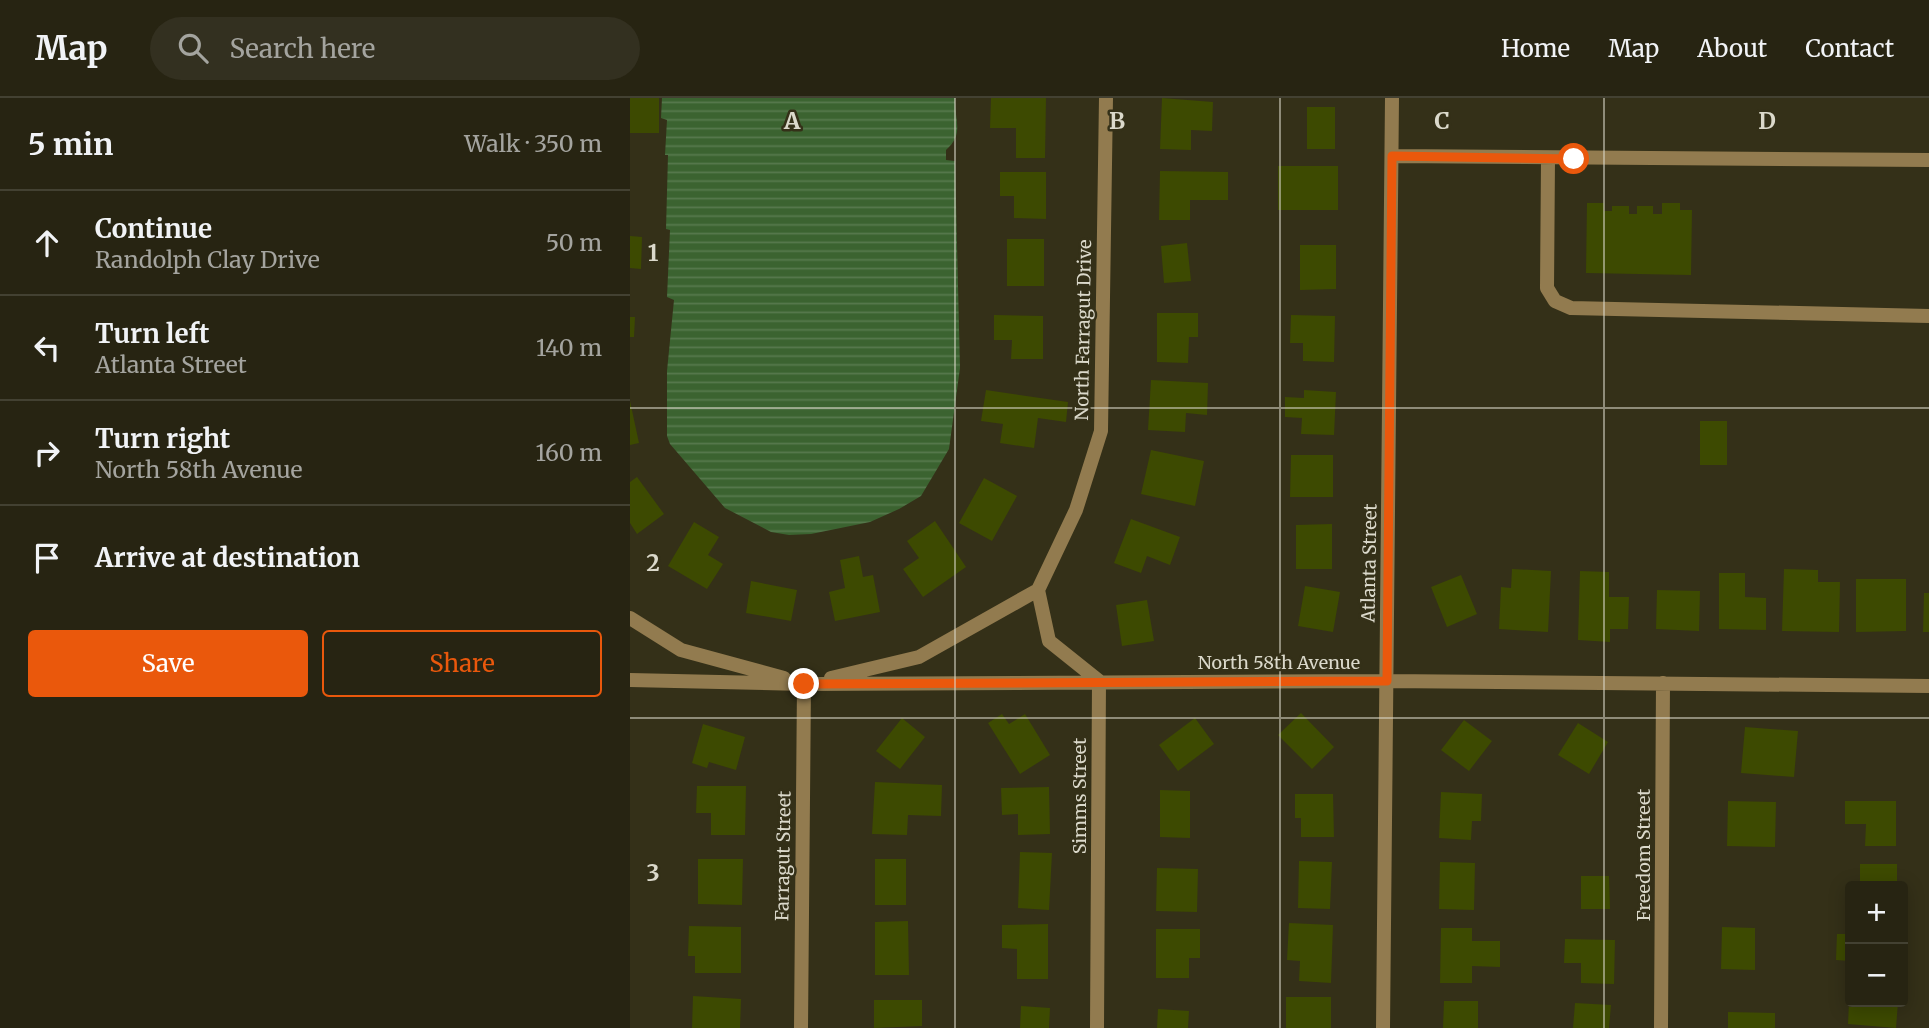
<!DOCTYPE html>
<html lang="en">
<head>
<meta charset="utf-8">
<style>
  :root { --surface:#272412; --page:#333020; --text:#f1f3f6; --muted:#a4a49f; --line:#434132; --accent:#ea580c }
  body { margin:0; font-family:Merriweather,serif; background:var(--page); color:var(--text) }
  .controls { position:absolute; right:21px; bottom:21px; display:grid; overflow:hidden; border-radius:7px; box-shadow:0 4px 18px #0003 }
  .controls button { width:63px; height:63px; display:grid; place-items:center; padding:0; border:0; border-bottom:2px solid var(--line); background:var(--surface); color:var(--text); font:35px sans-serif }
  .stop { position:absolute; width:21px; height:21px; margin:-16px; border:5px solid #ea580c; border-radius:50%; background:#fff }
  .stop.end { background:#ea580c; border-color:#fff; box-shadow:0 2px 7px #0008 }
  .list { margin:0; padding:0; list-style:none }
  h2 { display:flex; justify-content:space-between; align-items:center; height:91px; margin:0; padding:0 28px; font-size:30px }
  h2 small { font-size:23px; font-weight:400; color:var(--muted) }
  .list li { display:grid; grid-template-columns:46px 1fr auto; gap:21px; align-items:center; box-sizing:border-box; height:105px; padding:0 28px; border-top:2px solid var(--line) }
  .list b { display:block; font-size:26px; white-space:nowrap }
  .list p { margin:0; font-size:23px; white-space:nowrap; color:var(--muted) }
  .list em { font-size:23px; font-style:normal; color:var(--muted) }
  .actions { display:flex; gap:14px; padding:21px 28px }
  .actions a { flex:1; padding:16px 0; border:2px solid var(--accent); border-radius:7px; text-align:center; font-size:24px; color:var(--accent) }
  .actions .main { background:var(--accent); color:#fff }
  .icon { flex:none; width:38px; height:38px; fill:none; stroke:currentColor; stroke-width:2; stroke-linecap:round; stroke-linejoin:round }
  .map { position:relative; flex:none; width:1299px; height:930px; overflow:hidden }
  header { display:flex; align-items:center; gap:42px; box-sizing:border-box; height:98px; padding:0 35px; background:var(--surface); border-bottom:2px solid var(--line) }
  header strong { font-size:33px }
  nav { display:flex; gap:38px; margin-inline-start:auto; font-size:24px }
  .search { width:490px; height:63px; background:var(--page); display:flex; align-items:center; gap:18px; box-sizing:border-box; padding:0 24px; border-radius:38px; color:var(--muted); font-size:26px }
  main { display:flex }
  aside { flex:1; background:var(--surface) }
  .map>svg:first-child { display:block }
  .water { fill:url(#water-rules) }
  .building { fill:#3d4a01 }
  .lines { fill:none; stroke-linecap:round; stroke-linejoin:round }
  .minor { stroke:#927b4f; stroke-width:14 }
  .route { stroke:#ea580c; stroke-width:9 }
  .grid { fill:none; stroke:#dbd9cb; stroke-width:2; stroke-opacity:0.55 }
  .labels { text-anchor:middle; dominant-baseline:central; stroke-width:5; stroke-linejoin:round; paint-order:stroke }
  .street-label { font-size:18px; fill:#dbd9cb; stroke:#343018 }
  .grid-label { font-size:23px; text-anchor:middle; font-weight:bold; fill:#dbd9cb; stroke:#343018; stroke-width:5; stroke-linejoin:round; paint-order:stroke }
</style>
</head>
<body>
<header>
<strong>Map</strong>
<div class="search"><svg class="icon" aria-label="search" viewBox="0 0 24 24"><circle cx="10" cy="10" r="6"/><path d="M15 15l6 6"/></svg>Search here</div>
<nav><a>Home</a><a>Map</a><a>About</a><a>Contact</a></nav>
</header>
<main>
<aside>
<h2>5 min<small>Walk · 350 m</small></h2>
<ul class="list">
<li><svg class="icon" aria-label="ahead" viewBox="0 0 24 24"><path d="M12 20V5M6 11l6-6 6 6"/></svg><div><b>Continue</b><p>Randolph Clay Drive</p></div><em>50 m</em></li>
<li><svg class="icon" aria-label="left" viewBox="0 0 24 24"><path d="M17 20v-9H6M10 6l-5 5 5 5"/></svg><div><b>Turn left</b><p>Atlanta Street</p></div><em>140 m</em></li>
<li><svg class="icon" aria-label="right" viewBox="0 0 24 24"><path d="M7 20v-9h11M14 6l5 5-5 5"/></svg><div><b>Turn right</b><p>North 58th Avenue</p></div><em>160 m</em></li>
<li><svg class="icon" aria-label="arrive" viewBox="0 0 24 24"><path d="M6 21V4h12l-3 4 3 4H6"/></svg><div><b>Arrive at destination</b></div></li>
</ul>
<div class="actions"><a class="main">Save</a><a>Share</a></div>
</aside>
<div class="map">
<svg width="1299" height="930" viewBox="0 0 1299 930">
  <defs>
    <pattern id="water-rules" width="6" height="5" patternUnits="userSpaceOnUse" patternTransform="scale(1.75)"><rect width="6" height="5" fill="#3b6330"/><path d="M0 2.5h6" fill="none" stroke="#57794d"/></pattern>
  </defs>
  <rect width="100%" height="100%" fill="#343018"/>
  <path class="water" d="M32,0H325C324,22 335,35 316,52V62L325,63L330,270L319,351L291,398L269,411L240,424L181,436L159,437L141,434L95,410L40,346L37,338V273L44,202L37,199L40,132L36,131L38,57H35L37,22L31,20Z"/>
  <path class="building" d="M0,0H29V35H0Z
    M361,0H416L415,60H386V30H360Z
    M532,0L583,4L582,33L561,32V52L530,51Z
    M677,9H705V51H677Z
    M648,68H708V112H648Z
    M530,73L598,74V102H560V122H529Z
    M370,74H416V121L384,120V98H370Z
    M957,105H974V113H982V108H999V116H1007V108H1023V116H1032V105H1050V112H1062L1061,177L956,175Z
    M0,138L12,139L11,171L0,170Z
    M377,141H414V188H377Z
    M557,145L561,183L534,185L531,148Z
    M670,147H706V191L670,192Z
    M527,215H568V239H559L558,265L527,264Z
    M364,217L413,218V261H381L382,242H364Z
    M661,217L705,218L704,264L673,263V245H660Z
    M0,219H5L4,239H0Z
    M521,282L578,285L577,317L556,315L555,334L518,332Z
    M356,292L438,304L436,324L408,320L404,350L370,345L373,326L351,323Z
    M674,292L706,294L704,337L671,336L672,320L655,319V299L674,300Z
    M0,303L9,345L0,347Z
    M1070,323H1097V367H1070Z
    M521,352L574,363L565,408L511,396Z
    M661,357H703V399H660Z
    M7,379L34,416L7,436L0,425V384Z
    M354,380L387,398L362,443L329,425Z
    M501,421L550,439L540,467L517,458L511,475L484,465Z
    M305,423L336,469L293,499L273,471L289,460L277,443Z
    M64,424L89,439L78,457L93,466L77,491L38,468Z
    M702,426V471H666V427Z
    M229,458L233,479L243,477L250,514L205,523L199,494L215,490L210,462Z
    M882,471L921,473L918,534L869,531L871,489L881,490Z
    M1154,471L1188,472V484H1210L1209,534L1152,533Z
    M950,473L979,474V499H999L998,531H980V544L948,542Z
    M1089,475H1115V499L1136,500V532L1089,531Z
    M831,477L847,516L817,529L801,489Z
    M1226,481H1276V533L1226,534Z
    M121,483L167,492L161,523L116,515Z
    M675,488L710,494L703,534L668,528Z
    M1027,492L1070,493L1069,533L1026,531Z
    M1294,495H1299V534H1293Z
    M517,502L524,543L492,548L486,507Z
    M671,615L704,649L682,671L648,637Z
    M372,616L379,626L395,616L420,657L390,676L358,625Z
    M272,620L295,639L270,671L246,653Z
    M565,620L584,646L548,673L529,647Z
    M834,622L862,643L839,673L811,652Z
    M948,625L978,644L959,676L928,657Z
    M73,626L115,639L106,672L79,664L77,670L62,665Z
    M1115,629L1168,633L1164,679L1111,675Z
    M245,684L312,687L311,718L278,717L277,737L242,736Z
    M67,688H116L115,737H81V715H66Z
    M419,689L420,736L388,737V716L372,717L371,690Z
    M530,692L560,693V740L530,739Z
    M811,694L852,696L851,723H842L841,742L809,740Z
    M665,696H703L704,739H671V720H665Z
    M1098,703L1146,704L1145,749L1097,748Z
    M1215,703H1266V748H1235L1236,726H1215Z
    M390,754L422,755L419,812L388,810Z
    M68,761H113L112,807L68,806Z
    M245,761H276V807H245Z
    M669,763L702,764L700,811L668,810Z
    M810,764L845,765L844,812L809,811Z
    M1230,766H1267V788H1230Z
    M527,770L568,771L567,814L526,813Z
    M951,778H979L980,811H951Z
    M278,823L279,877H245V824Z
    M659,825L703,827L701,885L669,883L670,863L657,862Z
    M418,826V881H387V851L372,850V827Z
    M59,828L111,829V875H65V858H58Z
    M1092,829L1125,830V872L1091,871Z
    M811,830H842V843H870V869L842,868V885H810Z
    M526,831H570V860H559V880H526Z
    M1207,836H1220V863L1206,862Z
    M935,841L985,842L984,886L951,885V865H934Z
    M63,898L111,901L110,930H62Z
    M656,899H701V930H656Z
    M244,902H292V928L244,930Z
    M814,903H848V930H813Z
    M1219,904H1268L1266,930L1218,926Z
    M945,905L981,907L979,930H943Z
    M391,908L420,910L419,930H390Z
    M528,911L559,913L558,930H527Z
    M1098,914L1145,915V930H1098Z"/>
  <g class="lines">
    <path class="minor" d="M762,58L1299,62
      M918,61L917,190L925,203L941,210L1299,218
      M408,492L419,543L469,583L467,930
      M0,520L51,552L154,580
      M201,580L289,559L408,492L446,412L471,333L476,0
      M0,582L174,586L757,583L1299,588
      M171,930L174,586
      M753,930L762,0
      M1031,930L1033,585"/>
  </g>
  <g class="lines">
    <path class="route" d="M174,586L757,583L762,58L944,61"/>
  </g>
  <path class="grid" d="M325,0V930M650,0V930M974,0V930M0,310H1299M0,620H1299"/>
  <g class="labels">
    <g class="street-label">
      <text transform="translate(453 232) rotate(-89)">North Farragut Drive</text>
      <text transform="translate(739 465) rotate(-89)">Atlanta Street</text>
      <text x="649" y="564">North 58th Avenue</text>
      <text transform="translate(449 698) rotate(-90)">Simms Street</text>
      <text transform="translate(1013 757) rotate(-90)">Freedom Street</text>
      <text transform="translate(153 758) rotate(-89)">Farragut Street</text>
    </g>
  </g>
  <g class="grid-label">
    <text x="162" y="31">A</text>
    <text x="487" y="31">B</text>
    <text x="812" y="31">C</text>
    <text x="1137" y="31">D</text>
    <text x="23" y="163">1</text>
    <text x="23" y="473">2</text>
    <text x="23" y="783">3</text>
  </g>
</svg>
<div class="controls">
<button>+</button>
<button>−</button>
</div>
<div class="stop" style="left:944px;top:61px"></div>
<div class="stop end" style="left:174px;top:586px"></div>
</div>
</main>
</body>
</html>
